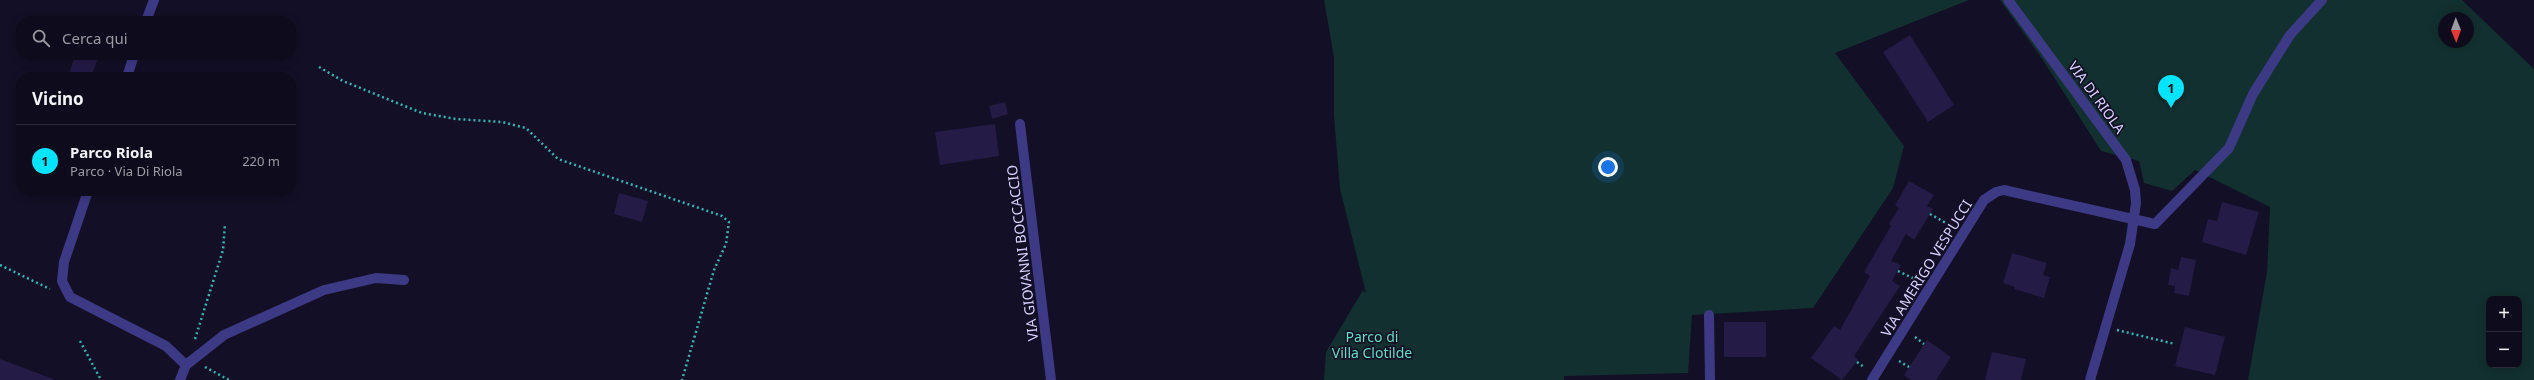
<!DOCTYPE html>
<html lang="it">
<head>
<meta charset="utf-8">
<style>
  :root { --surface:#0e0b1c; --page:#171425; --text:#f1f3f6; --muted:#9b9ba3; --line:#2e2b3b; --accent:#00e5ff }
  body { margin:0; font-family:"Noto Sans",sans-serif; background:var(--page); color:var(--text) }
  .controls { position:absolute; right:12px; bottom:12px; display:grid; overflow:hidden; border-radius:8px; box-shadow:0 2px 10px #0003 }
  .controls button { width:36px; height:36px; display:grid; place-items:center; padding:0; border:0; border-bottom:1px solid var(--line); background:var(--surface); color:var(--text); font:20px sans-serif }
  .compass { position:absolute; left:2438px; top:12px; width:36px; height:36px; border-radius:50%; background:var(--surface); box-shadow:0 2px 10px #0003; rotate:179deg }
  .you { position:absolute; left:1608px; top:167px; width:14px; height:14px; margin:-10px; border:3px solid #fff; border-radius:50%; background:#1a73e8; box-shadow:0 0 0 6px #1a73e833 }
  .badge { display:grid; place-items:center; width:26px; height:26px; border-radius:50%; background:var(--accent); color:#111; font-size:13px; font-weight:700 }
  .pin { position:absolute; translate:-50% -33px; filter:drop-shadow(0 1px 2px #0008) }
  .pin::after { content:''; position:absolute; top:21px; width:14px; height:12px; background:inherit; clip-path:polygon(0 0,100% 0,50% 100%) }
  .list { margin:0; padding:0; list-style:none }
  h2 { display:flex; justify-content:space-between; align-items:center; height:52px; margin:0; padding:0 16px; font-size:17px }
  h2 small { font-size:13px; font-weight:400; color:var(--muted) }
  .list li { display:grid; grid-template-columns:26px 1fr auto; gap:12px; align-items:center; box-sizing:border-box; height:72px; padding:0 16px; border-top:1px solid var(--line) }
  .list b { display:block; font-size:15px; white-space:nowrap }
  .list p { margin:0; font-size:13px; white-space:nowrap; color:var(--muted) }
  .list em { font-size:13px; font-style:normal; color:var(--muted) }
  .icon { flex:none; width:22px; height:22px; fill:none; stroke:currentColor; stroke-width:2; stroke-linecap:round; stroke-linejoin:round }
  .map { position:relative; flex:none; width:2534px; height:380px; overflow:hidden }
  .search { position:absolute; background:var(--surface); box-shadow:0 2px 10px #0003; left:16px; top:16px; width:280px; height:44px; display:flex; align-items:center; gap:10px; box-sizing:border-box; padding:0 14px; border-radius:16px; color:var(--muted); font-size:15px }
  .panel { position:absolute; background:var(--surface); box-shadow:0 2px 10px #0003; left:16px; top:72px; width:280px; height:124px; border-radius:16px }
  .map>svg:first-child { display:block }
  .green { fill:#12302f; fill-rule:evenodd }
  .building { fill:#241b47 }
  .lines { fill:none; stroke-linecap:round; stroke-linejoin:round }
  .path { stroke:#2fb8b0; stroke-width:2.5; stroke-dasharray:2 3; stroke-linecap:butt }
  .minor { stroke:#3d3a85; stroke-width:10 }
  .labels { text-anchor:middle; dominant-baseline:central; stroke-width:3.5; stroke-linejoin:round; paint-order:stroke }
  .street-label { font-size:14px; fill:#d9d4ff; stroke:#130f26 }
  .park-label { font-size:14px; fill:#5fe0c0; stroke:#130f26 }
</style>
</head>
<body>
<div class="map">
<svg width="2534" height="380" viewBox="0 0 2534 380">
  <rect width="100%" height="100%" fill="#130f26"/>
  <path class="green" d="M1324,0H1969L1835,53L1904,146L1893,188L1813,308L1692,315L1688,373L1564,376V380H1324L1326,352L1363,290L1366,293L1340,189L1334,116V57Z
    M2000,0H2462L2534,69V380H2248L2267,272L2270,207L2195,170L2172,191L2144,183L2139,161L2101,151L2043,60ZM2444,18H2468V42H2444ZM2489,299H2519V365H2489Z"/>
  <path class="building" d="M1910,35L1954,105L1928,122L1883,52Z
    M75,55H99L91,77H79L69,74Z
    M1005,102L1008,114L992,119L989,106Z
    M995,124L999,156L940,165L935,132Z
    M1909,181L1934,195L1927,206L1933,209L1914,240L1906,234L1891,261L1901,265L1892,281L1900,286L1854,356L1858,360L1842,380L1811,358L1834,326L1840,330L1870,276L1864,272L1891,226L1889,224L1899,208L1895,205Z
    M619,193L648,201L642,222L614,214Z
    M2222,202L2259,212L2246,255L2202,242L2208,219L2217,221Z
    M2012,253L2047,263L2043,275L2050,277L2044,298L2014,289L2015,287L2003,283Z
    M2181,257L2196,260L2189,296L2174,293L2175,286L2168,285L2171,268L2178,270Z
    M1724,322H1766V357H1724Z
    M2185,327L2225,337L2215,375L2175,366Z
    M1927,340L1951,357L1936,380H1911L1904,375Z
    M1992,352L2026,359L2021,380H1985Z
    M0,359L53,379V380H0Z"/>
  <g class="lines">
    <path class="path" d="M319,67L343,81L422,113L456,119L502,122L526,128L558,159L722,216L729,222L726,244L714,270L682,380
      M1930,214L1953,227
      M0,265L50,289
      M1898,271L1919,281
      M2117,330L2175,344
      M1915,337L1924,344
      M195,339L223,250L225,224
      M80,341L101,380
      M1899,361L1909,367
      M1857,362L1864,367
      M205,367L229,380"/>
    <path class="minor" d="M2008,0L2126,160L2135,190L2136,203L2130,244L2090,380
      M146,21L154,0
      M127,77L134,55
      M1020,124L1051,380
      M88,191L64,262L62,281L70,297L166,346L186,365
      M1709,315L1710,380
      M180,380L186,365L224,335L324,290L376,278L404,280
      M1872,380L1984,200L1996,192L2004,190L2155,224L2229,148L2253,94L2290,35L2322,0"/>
  </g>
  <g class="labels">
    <g class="street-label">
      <text transform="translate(2097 97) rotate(54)">VIA DI RIOLA</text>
      <text transform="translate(1022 253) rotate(-97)">VIA GIOVANNI BOCCACCIO</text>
      <text transform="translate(1926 268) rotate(-58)">VIA AMERIGO VESPUCCI</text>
    </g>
    <g class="park-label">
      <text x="1372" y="336">Parco di<tspan x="1372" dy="16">Villa Clotilde</tspan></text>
    </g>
  </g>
</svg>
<div class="controls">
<button>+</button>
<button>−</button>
</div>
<svg class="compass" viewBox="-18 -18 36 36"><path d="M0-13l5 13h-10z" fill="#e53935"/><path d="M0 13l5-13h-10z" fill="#9b9ba3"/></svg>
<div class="you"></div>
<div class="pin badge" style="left:2171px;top:108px">1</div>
<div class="search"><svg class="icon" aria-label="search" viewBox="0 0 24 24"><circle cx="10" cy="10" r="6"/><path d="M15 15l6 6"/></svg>Cerca qui</div>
<section class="panel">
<h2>Vicino<small></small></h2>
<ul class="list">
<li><span class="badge">1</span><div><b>Parco Riola</b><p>Parco · Via Di Riola</p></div><em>220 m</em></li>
</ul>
</section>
</div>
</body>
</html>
